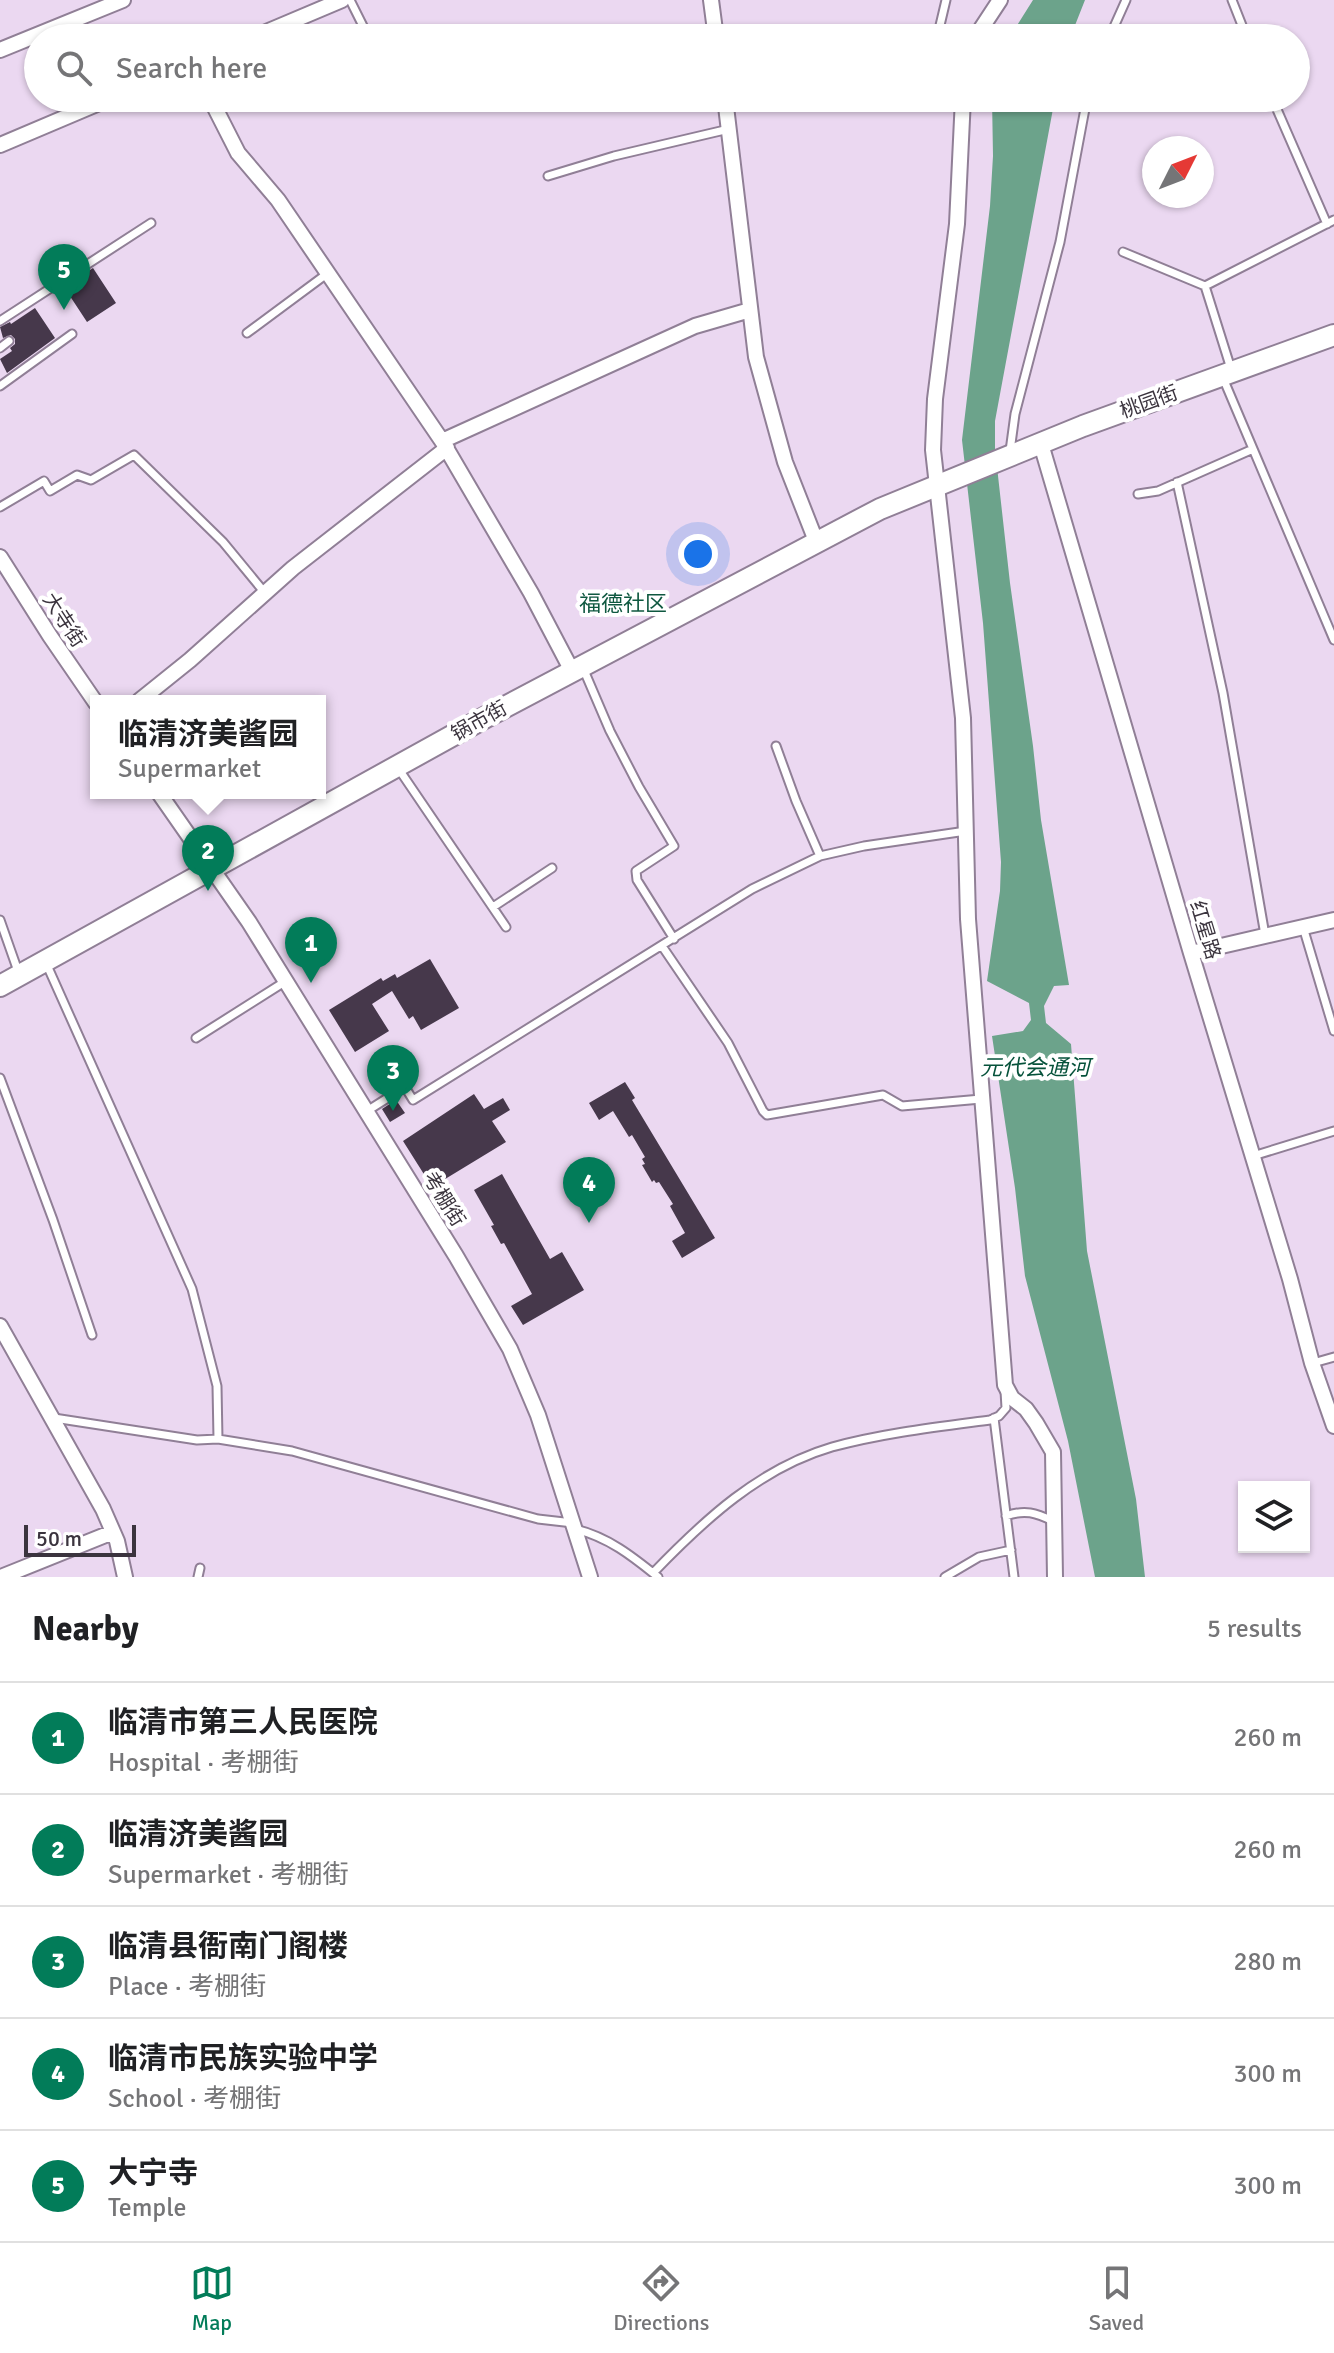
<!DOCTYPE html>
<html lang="en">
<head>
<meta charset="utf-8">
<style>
  :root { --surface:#fff; --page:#f6f6f6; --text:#202124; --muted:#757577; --line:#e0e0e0; --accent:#027c59 }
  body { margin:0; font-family:Signika,"Noto Sans SC",sans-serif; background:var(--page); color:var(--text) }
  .controls { position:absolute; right:24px; bottom:24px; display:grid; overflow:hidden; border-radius:0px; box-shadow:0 2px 6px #0004 }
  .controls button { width:72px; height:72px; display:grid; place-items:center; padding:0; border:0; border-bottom:2px solid var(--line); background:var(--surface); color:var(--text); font:40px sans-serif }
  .compass { position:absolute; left:1142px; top:136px; width:72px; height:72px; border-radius:50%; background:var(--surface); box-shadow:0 2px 6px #0004; rotate:48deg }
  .scale { position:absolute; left:24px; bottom:20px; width:112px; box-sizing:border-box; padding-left:8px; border:4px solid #3b343e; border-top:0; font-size:22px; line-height:28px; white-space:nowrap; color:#3b343e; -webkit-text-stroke:6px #fff; paint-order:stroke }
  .you { position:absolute; left:698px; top:554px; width:28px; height:28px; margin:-20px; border:6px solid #fff; border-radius:50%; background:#1a73e8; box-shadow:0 0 0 12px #1a73e833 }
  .badge { display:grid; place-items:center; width:52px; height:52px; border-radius:50%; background:var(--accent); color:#fff; font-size:26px; font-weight:700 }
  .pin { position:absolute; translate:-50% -66px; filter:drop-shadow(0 2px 4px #0008) }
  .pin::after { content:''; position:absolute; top:42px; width:28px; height:24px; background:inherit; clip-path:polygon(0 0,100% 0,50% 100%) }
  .popup { position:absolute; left:90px; top:695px; width:236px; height:104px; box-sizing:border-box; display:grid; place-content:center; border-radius:0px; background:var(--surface); filter:drop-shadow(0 2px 6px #0005); font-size:26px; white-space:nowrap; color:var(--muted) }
  .popup b { font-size:30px; color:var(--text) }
  .popup::after { content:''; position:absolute; left:50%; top:100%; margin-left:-16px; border:16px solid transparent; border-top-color:var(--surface) }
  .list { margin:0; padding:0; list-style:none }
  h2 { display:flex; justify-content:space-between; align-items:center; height:104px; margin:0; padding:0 32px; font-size:34px }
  h2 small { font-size:26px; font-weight:400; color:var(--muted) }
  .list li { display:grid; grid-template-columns:52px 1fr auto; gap:24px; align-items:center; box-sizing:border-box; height:112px; padding:0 32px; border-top:2px solid var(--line) }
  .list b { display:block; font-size:30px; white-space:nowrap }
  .list p { margin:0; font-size:26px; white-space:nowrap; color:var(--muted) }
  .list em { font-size:26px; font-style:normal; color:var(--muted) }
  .icon { flex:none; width:44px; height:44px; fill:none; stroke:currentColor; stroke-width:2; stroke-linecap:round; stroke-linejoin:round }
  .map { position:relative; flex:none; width:1334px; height:1577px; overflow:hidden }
  .search { position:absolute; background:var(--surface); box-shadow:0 2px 6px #0004; left:24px; right:24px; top:24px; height:88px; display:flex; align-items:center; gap:20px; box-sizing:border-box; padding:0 28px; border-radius:44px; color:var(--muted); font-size:30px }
  .sheet { height:664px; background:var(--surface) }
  nav { display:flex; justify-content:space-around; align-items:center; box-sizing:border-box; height:112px; border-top:2px solid var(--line); background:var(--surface); font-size:22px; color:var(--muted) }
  nav a { display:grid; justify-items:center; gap:4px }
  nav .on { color:var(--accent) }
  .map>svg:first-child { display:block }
  .water { fill:#6ca38b }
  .building { fill:#46384b }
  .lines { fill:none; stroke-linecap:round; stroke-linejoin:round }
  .lane-casing { stroke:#907f96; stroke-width:11 }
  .street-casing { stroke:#907f96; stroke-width:18 }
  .secondary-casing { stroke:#907f96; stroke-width:24 }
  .lane { stroke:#fff; stroke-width:7 }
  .street { stroke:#fff; stroke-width:14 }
  .secondary { stroke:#fff; stroke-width:20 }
  .labels { text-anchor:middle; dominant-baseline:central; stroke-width:8; stroke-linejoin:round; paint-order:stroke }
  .street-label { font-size:20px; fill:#3b343e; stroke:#fff }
  .neighbourhood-label { font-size:22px; fill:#0f5840; stroke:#fff }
  .water-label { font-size:22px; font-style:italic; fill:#06523b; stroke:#fff }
</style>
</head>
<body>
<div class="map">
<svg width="1334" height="1577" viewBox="0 0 1334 1577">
  <rect width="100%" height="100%" fill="#ebd8f1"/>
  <path class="water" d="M1033,0H1085L1070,38H1009Z
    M992,98H1055L995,421V449L1010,583L1033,746L1041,820L1069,985L1054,986L1044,1006L1046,1023L1071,1044L1087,1251L1136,1499L1145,1577H1095L1068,1441L1025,1276L1015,1188L992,1036L1023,1031L1031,1020L1029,1003L987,981L1000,891L1001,862L983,623L962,440L990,206L993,156Z"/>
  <path class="building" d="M93,268L116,303L87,322L64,287Z
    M35,308L55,338L7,373L0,359L12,351L10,348L15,344V339L11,335L3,338L0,327L10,322L11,324Z
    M430,959L459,1008L421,1030L413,1016L409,1019L392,991L372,1004L389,1031L355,1052L329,1010L381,978L383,981L395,974L397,978Z
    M625,1082L635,1098L632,1100L715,1238L682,1258L672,1241L685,1233L670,1206L673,1204L659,1182L656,1183L654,1180L652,1182L642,1165L645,1164L642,1159L645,1157L632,1135L629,1137L613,1111L599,1120L589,1103Z
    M474,1094L484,1109L503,1098L510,1110L492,1121L506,1142L432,1187L403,1141Z
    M396,1100L405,1113L390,1122L382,1109Z
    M502,1174L550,1259L562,1252L584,1290L523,1325L511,1306L532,1294L504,1243L501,1244L491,1226L494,1225L474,1190Z"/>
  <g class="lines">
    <defs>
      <path id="lane" d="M350,0L369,38
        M1232,0L1247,38
        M703,38L716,35
        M937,38L946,0
        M1109,38L1126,0
        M1272,98L1327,224
        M548,176L614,156L729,129
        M1123,252L1205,286L1334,220
        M1205,286L1232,372
        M0,321L151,223
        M247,333L328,273
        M0,348L9,341
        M1223,378L1334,640
        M0,386L72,334
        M1010,451L1015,414L1060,242L1087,98
        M1177,482L1223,693L1265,935
        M1138,494L1158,491L1253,449
        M0,507L44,481L50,491L77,475L91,480L134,455L223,542L265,593
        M583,668L610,731L639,787L674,846L636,871L637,880L674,939
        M776,746L796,801L820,856
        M398,768L506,927
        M493,907L552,868
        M0,920L19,974
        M1303,927L1334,1031
        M662,946L728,1043L763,1111L767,1115L883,1095L902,1106L981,1099
        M46,963L192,1289L217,1386L218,1439
        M196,1038L286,981
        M0,1078L53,1220L92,1335
        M367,1111L405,1087L413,1100L752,889L820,856L864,846L966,831
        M1253,1156L1334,1131
        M1313,1363L1334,1357
        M54,1418L197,1440L218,1439L292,1451L538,1519L573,1523
        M994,1418L1014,1577
        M1006,1516C1025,1509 1036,1513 1053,1521
        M575,1529C608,1537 632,1556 658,1577
        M653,1573C704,1520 760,1468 832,1447C884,1433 937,1427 990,1420L999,1416L1006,1408L1005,1391
        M198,1577L200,1568
        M945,1577L979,1557L1011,1550"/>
      <path id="street" d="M711,0L716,38
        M252,38L342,0
        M975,38L1000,0
        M0,50L123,0
        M210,98L238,153L278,200L442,441L531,593L572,671
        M725,98L756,357L785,462L816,541
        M963,98L957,224L935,399L933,450L963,718L968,919L1005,1385L1012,1398L1026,1409L1036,1423L1053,1452L1055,1577
        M0,145L111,98
        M442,441L695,326L750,310
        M1041,444L1191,953L1290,1279L1312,1363L1334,1426
        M0,557L50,636L96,703
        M139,701L190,660L293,568L447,448
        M159,793L249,922L456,1256L510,1349L538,1415L590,1577
        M1191,953L1334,920
        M0,1326L103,1509L117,1541L125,1577
        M1,1577L113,1532"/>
      <path id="secondary" d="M0,986L486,717L880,509L1083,426L1334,335"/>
    </defs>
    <use href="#lane" class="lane-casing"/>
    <use href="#street" class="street-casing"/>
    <use href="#secondary" class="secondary-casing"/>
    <use href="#lane" class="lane"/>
    <use href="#street" class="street"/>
    <use href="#secondary" class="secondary"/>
  </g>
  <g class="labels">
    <g class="street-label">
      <text transform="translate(1149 402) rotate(-20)">桃园街</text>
      <text transform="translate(64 620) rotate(57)">大寺街</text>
      <text transform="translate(479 721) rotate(-29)">锅市街</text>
      <text transform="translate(1205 930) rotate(73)">红星路</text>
      <text transform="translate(444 1199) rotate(58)">考棚街</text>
    </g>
    <g class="neighbourhood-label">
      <text x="623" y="603">福德社区</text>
    </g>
    <g class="water-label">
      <text x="1035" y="1067">元代会通河</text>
    </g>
  </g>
</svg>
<div class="controls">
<button><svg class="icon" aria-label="layers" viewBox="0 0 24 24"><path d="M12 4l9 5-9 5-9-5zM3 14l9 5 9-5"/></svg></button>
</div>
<svg class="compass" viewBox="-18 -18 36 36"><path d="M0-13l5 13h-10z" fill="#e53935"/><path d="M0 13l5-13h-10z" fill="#757577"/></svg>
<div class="scale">50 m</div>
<div class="you"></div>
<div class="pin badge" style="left:311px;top:983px">1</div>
<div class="pin badge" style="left:208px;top:891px">2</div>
<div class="popup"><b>临清济美酱园</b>Supermarket</div>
<div class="pin badge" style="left:393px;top:1111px">3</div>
<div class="pin badge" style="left:589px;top:1223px">4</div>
<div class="pin badge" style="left:64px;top:310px">5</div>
<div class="search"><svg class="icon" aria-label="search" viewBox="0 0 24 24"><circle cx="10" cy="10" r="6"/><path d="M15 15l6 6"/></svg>Search here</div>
</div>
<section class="sheet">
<h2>Nearby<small>5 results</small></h2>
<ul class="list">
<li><span class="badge">1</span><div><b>临清市第三人民医院</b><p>Hospital · 考棚街</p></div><em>260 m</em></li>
<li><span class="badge">2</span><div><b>临清济美酱园</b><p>Supermarket · 考棚街</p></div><em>260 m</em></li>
<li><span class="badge">3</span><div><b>临清县衙南门阁楼</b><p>Place · 考棚街</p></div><em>280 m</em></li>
<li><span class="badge">4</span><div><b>临清市民族实验中学</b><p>School · 考棚街</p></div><em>300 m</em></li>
<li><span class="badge">5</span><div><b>大宁寺</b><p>Temple</p></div><em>300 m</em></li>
</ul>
</section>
<nav>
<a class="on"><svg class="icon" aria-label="map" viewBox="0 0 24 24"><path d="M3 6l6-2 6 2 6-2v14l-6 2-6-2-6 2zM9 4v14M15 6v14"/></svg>Map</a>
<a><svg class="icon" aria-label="directions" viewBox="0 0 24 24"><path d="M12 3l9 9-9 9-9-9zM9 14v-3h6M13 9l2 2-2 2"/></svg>Directions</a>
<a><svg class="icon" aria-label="saved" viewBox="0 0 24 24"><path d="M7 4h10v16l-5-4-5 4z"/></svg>Saved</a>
</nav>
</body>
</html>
